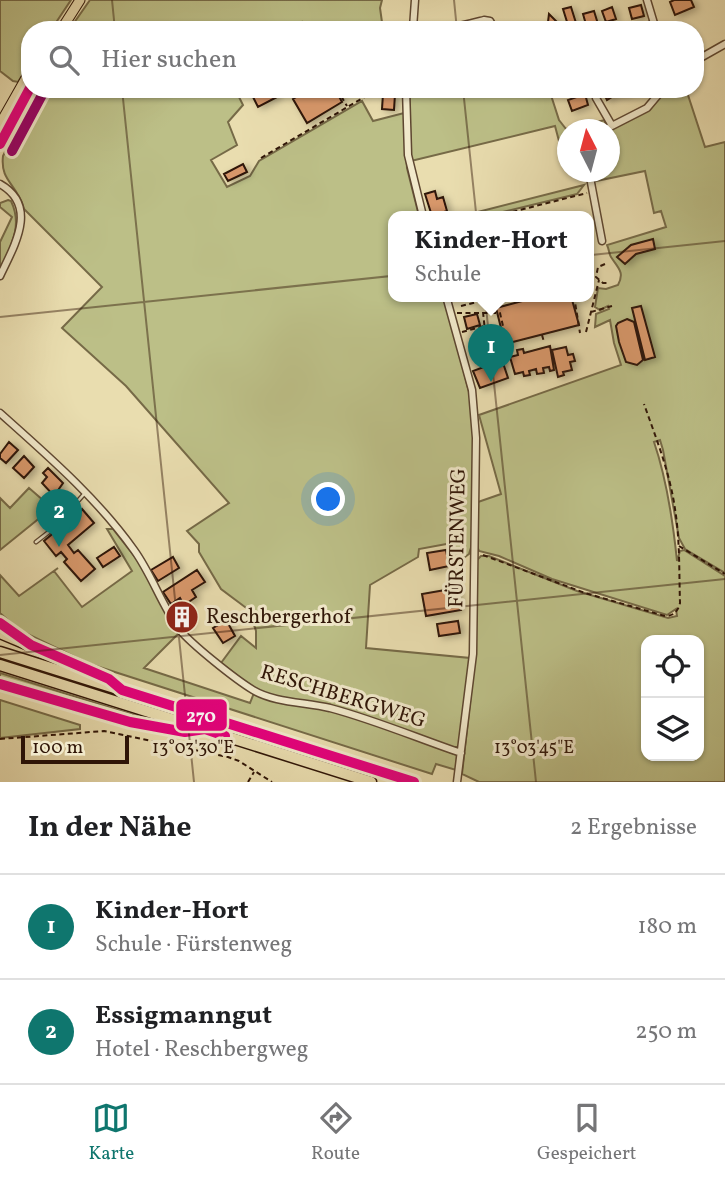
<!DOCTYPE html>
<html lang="de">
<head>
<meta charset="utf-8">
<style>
  :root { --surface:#fff; --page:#f2f2f2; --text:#202124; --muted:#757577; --line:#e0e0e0; --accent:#0f766e }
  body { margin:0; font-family:Vollkorn,serif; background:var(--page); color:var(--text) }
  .controls { position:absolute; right:21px; bottom:21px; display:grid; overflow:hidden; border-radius:14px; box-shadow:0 2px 5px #0004 }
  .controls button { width:63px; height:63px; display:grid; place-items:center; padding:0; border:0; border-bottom:2px solid var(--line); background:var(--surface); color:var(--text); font:35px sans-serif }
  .compass { position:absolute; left:557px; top:119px; width:63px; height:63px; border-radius:50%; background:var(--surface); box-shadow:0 2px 5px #0004; rotate:354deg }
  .scale { position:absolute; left:21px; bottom:18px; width:108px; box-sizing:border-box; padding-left:7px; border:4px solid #2f1507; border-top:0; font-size:19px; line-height:24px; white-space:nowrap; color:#2f1507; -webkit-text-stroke:5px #f1e9cb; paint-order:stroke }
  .you { position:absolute; left:329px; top:500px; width:24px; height:24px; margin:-18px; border:5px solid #fff; border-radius:50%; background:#1a73e8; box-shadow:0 0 0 10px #1a73e833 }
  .badge { display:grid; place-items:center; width:46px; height:46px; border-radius:50%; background:var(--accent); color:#fff; font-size:23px; font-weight:700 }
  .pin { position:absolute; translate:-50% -58px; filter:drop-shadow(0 2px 4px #0008) }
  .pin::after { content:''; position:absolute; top:37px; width:24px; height:21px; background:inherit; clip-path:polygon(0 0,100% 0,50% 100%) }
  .popup { position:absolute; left:388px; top:211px; width:206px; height:91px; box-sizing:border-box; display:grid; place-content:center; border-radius:14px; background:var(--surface); filter:drop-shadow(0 2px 5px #0005); font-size:23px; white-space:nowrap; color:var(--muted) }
  .popup b { font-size:26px; color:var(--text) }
  .popup::after { content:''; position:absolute; left:50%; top:100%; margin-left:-14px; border:14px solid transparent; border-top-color:var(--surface) }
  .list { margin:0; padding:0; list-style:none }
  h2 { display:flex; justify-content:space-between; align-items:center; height:91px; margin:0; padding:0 28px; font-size:30px }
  h2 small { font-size:23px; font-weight:400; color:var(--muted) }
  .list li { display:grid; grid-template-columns:46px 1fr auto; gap:21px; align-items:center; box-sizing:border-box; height:105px; padding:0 28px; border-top:2px solid var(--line) }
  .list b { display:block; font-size:26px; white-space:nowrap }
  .list p { margin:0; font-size:23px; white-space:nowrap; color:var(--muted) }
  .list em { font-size:23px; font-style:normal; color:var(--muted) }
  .icon { flex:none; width:38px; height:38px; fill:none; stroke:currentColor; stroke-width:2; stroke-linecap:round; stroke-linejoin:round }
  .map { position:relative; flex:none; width:725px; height:782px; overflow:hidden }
  .search { position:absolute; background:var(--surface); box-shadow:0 2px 5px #0004; left:21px; right:21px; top:21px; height:77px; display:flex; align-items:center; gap:18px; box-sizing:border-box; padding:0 24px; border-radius:28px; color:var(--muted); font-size:26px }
  .sheet { height:301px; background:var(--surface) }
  nav { display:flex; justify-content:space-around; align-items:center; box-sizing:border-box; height:98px; border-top:2px solid var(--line); background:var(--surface); font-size:19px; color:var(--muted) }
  nav a { display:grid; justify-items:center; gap:4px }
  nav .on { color:var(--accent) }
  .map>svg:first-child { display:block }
  .green { fill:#bcbf87; stroke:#766a47; stroke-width:2; fill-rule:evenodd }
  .building { fill:#d7976b; stroke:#2f1507; stroke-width:2; filter:url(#shadow) }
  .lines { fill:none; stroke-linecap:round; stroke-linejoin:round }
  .service-casing { stroke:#5e4731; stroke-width:5 }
  .minor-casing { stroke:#5e4731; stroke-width:9 }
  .primary-casing { stroke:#2f1507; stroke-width:11 }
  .motorway-casing { stroke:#2f1507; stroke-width:13 }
  .path { stroke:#2f1507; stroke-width:2; stroke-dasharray:5 3.5; stroke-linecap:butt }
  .service { stroke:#f1e9cb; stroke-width:2.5 }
  .minor { stroke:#f1e9cb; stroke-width:6 }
  .primary { stroke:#e9ddaf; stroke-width:9 }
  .motorway { stroke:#e9ddaf; stroke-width:10 }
  .bus-1-casing { stroke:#f1e9cb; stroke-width:16 }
  .bus-2-casing { stroke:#f1e9cb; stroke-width:16 }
  .bus-1 { stroke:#e5007d; stroke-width:10 }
  .bus-2 { stroke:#906; stroke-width:10 }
  .ticks { fill:none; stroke:#2f1507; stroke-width:2; stroke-opacity:0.45 }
  .labels { text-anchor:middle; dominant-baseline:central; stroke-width:6; stroke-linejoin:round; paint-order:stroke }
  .street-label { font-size:21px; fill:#2f1507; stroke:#f1e9cb }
  .poi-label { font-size:21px; fill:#2f1507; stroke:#f1e9cb; text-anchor:start }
  .ticks-label { font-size:18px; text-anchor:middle; fill:#2f1507; stroke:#f1e9cb; stroke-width:6; stroke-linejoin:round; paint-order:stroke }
  .line-badge { stroke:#f1e9cb; stroke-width:2.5 }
  .badge-label { font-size:19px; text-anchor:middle; font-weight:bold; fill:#fff }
</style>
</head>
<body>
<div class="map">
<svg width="725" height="782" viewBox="0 0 725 782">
  <defs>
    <filter id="shadow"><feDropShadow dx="4" dy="2" stdDeviation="3.5" flood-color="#0004"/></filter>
  </defs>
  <rect width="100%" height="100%" fill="#e9ddaf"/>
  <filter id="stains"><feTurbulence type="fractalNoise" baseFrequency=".00286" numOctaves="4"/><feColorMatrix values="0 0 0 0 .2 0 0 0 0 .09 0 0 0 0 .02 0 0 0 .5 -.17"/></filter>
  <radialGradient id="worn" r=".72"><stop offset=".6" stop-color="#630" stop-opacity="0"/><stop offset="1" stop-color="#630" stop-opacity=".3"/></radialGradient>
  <path class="green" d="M0,0H71L51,30H30V63L18,82L13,81L0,71Z
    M90,0H382L380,8L382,22L362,30H306L302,22L289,30H69Z
    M36,89H235L243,105L228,122L237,145L211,160L227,187L250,176L259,161L362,101L373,121L404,113L407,168L419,216H393V296H445L470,396L473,423V541L469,554L453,566L452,543L419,549L418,557L370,585L366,648L470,658L462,743L458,747H452L376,720L270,695L255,689L221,663L241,636L256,648V631L249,610L221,589L199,552V544L187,531L229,503L126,386L62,328L102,287L24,209C17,183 0,182 3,156Z
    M409,89H549L559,120L566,129L605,120V124L598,129L568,130L567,139L559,141L555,126L411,161Z
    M666,89H686L705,147L725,142V573L685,549L679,538L663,450L660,440L654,442C667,480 673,522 677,561L680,551L684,550L725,576V782H479L462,774L475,658L477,560L481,556H489L577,591L668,618L677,616L676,609L667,615L552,579L499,556L479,551L476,544L478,502L501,494L479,415L621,365L614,343L610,320L595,327L596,314L609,309L608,306L600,310L595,307L598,288L606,289L618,285C625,272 618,268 611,257C609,254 609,249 607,245L666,227L661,211L654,213L645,171L596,181L592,172H610L609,130C632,119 652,111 666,89ZM646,640H699V756H646Z
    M584,185L577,194L486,216H462Z
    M8,200L11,201C23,226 11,246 0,270V242L12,217L0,207V203Z
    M29,488L52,508L0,550V498L10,508Z
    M107,529H113L138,561L179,633L144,668L250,703L254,693L364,719L457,755L456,770L436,764L432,774L90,664L19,630L0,613V575L19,596L58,568L54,571L82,607L132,571Z
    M0,673L153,721L152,723L0,681Z
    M0,700L80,725V729L0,738Z"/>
  <path class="building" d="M674,0H691L694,7L675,15L670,2Z
    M641,5L644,16L632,19L629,8Z
    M571,7L576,23L568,25L563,9Z
    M612,7L616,19L606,22L602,11Z
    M594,11L598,24L590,29L587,28L583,14Z
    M549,14L560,25L559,30H547Z
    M249,89H273L277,97L258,107Z
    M310,89H335L342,102L307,123L293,99Z
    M602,89H630V91L621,95L620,92L607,100Z
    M383,94H395L394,110L382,109Z
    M585,94L588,105L572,111L568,100Z
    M243,164L247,172L228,181L224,174Z
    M435,191L437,199L443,197L447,211L432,216L425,194Z
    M653,239L655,249L636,254L625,264L617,257L631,245Z
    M541,296H571L579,325L505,344L496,308Z
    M641,306L655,357L645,360L632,308Z
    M477,314L480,325L467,329L464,317Z
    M627,319L634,322L643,360L637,365L626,362L619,342L616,326L618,323Z
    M550,346L554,370L550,371L549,367L543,368L544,373L537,374L536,369L529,371L530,375L524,376L523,372L515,374L510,357L518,355L517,350L523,349L524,353Z
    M566,347L568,355L573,354L575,361L570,362L572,370L563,372L564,375L558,377L552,350Z
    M502,360L508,378L480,388L473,371Z
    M9,442L18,450L6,463L0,458V454Z
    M24,456L34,467L24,478L13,468Z
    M48,468L63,483L54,496L42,483L47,477L43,473Z
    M82,509L94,523L68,545L74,553L78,550L95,569L81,581L64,562L67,559L61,552L56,556L44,541Z
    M114,547L120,556L103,567L97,558Z
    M446,550L449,566L430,570L427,553Z
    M173,557L179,568L158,581L151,570Z
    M197,570L205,582L192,590L196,597L184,605L180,598L171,604L163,592Z
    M457,588L461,610L426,616L422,594Z
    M181,605L192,624L183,629L172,610Z
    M224,616L235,636L223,643L213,628L218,625L216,621Z
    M458,621L460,633L439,636L437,624Z"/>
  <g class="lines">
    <defs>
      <path id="service" d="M36,542L54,528L85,493"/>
      <path id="minor" d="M647,0L656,30
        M413,26C437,33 461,26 484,20L490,21L495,30
        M413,28L415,0
        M615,30H630
        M631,30L653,24
        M695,61L725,44
        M406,89L408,155L423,216
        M594,89L596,98L611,124
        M604,130L647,108L663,89
        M589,172L602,241
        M0,184C39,206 14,246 0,276
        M446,296L472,390L476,438L473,654L457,782
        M0,413C47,455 97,498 134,550C152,575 161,604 179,629C191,644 235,679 253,690C275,703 305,702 330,708C375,720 417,738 461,753"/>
      <path id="primary" d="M61,30L80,0
        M0,124L30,71
        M0,144L30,88"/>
      <path id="motorway" d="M0,633L109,679
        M0,652L414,782
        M0,665L371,782
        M0,684L130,722L185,732L201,730"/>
    </defs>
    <use href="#service" class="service-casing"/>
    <use href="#minor" class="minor-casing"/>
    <use href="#primary" class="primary-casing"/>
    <use href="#motorway" class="motorway-casing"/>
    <path class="path" d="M337,89L347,106
      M261,158L378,89
      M496,216L587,193
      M605,264L598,267L596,277L603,283H607
      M589,272L595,271
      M589,289L595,287
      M574,296L580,333
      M461,306L502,296
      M483,312L485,331
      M591,312L612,306
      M457,313H500L509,352
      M462,332L484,326
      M586,332L599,280
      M542,335L544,342
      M479,349L484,358
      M470,351L478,348L485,332L502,330
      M679,546L725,574
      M483,555L585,593L665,616C674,616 678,611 680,603C679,572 680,540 675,509C670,473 656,438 644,404
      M0,739L104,731L228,757L239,761L272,782
      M248,782L254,772"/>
    <use href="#service" class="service"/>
    <use href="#minor" class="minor"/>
    <use href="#primary" class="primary"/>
    <use href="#motorway" class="motorway"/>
    <defs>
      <path id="bus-1" d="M0,144L30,88
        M0,623L31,645L109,679L122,690L414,782
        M0,684L130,722L185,732L205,729L225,736"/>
      <path id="bus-2" d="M12,151L42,95"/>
    </defs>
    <use href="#bus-1" class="bus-1-casing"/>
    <use href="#bus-2" class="bus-2-casing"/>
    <use href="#bus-1" class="bus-1"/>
    <use href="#bus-2" class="bus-2"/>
  </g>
  <path class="ticks" d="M112,0L115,30M454,0L457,30M122,89L194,782M463,89L536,782M0,317L725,241M0,655L725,579"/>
  <defs>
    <symbol id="building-disc" viewBox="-11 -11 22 22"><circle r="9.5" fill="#8f2418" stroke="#f1e9cb"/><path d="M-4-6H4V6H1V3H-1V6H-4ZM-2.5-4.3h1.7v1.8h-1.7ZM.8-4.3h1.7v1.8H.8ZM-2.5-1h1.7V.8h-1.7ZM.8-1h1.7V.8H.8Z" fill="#fff"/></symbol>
  </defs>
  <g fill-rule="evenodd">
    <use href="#building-disc" x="163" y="598" width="38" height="38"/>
  </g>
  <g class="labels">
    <g class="street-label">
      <text transform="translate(458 538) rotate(-89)">FÜRSTENWEG</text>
      <text transform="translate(343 697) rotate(17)">RESCHBERGWEG</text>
    </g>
    <g class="poi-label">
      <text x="206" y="617">Reschbergerhof</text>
    </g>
  </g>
  <g class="ticks-label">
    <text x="193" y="753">13°03'30"E</text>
    <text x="534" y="753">13°03'45"E</text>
  </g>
  <rect class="line-badge" x="175" y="698" width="53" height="34" rx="7" fill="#e5007d"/>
  <g class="badge-label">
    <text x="201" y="722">270</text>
  </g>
  <rect width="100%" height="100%" filter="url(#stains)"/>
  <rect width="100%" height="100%" fill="url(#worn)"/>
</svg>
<div class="controls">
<button><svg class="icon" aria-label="locate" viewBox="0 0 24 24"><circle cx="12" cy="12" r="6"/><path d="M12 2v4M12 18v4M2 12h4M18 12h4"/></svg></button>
<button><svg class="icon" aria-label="layers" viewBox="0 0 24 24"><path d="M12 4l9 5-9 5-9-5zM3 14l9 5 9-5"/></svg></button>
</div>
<svg class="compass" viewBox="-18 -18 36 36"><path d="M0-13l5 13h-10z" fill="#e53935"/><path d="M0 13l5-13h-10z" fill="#757577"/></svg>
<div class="scale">100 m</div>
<div class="you"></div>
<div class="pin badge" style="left:491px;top:382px">1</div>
<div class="popup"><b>Kinder-Hort</b>Schule</div>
<div class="pin badge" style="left:59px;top:547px">2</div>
<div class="search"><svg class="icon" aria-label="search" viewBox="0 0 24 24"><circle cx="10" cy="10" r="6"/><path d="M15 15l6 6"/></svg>Hier suchen</div>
</div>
<section class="sheet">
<h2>In der Nähe<small>2 Ergebnisse</small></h2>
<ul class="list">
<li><span class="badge">1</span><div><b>Kinder-Hort</b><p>Schule · Fürstenweg</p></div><em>180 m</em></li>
<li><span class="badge">2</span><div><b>Essigmanngut</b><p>Hotel · Reschbergweg</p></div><em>250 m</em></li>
</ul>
</section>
<nav>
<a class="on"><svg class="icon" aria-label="map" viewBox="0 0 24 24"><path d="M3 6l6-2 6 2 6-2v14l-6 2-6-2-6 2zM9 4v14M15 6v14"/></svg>Karte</a>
<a><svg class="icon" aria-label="directions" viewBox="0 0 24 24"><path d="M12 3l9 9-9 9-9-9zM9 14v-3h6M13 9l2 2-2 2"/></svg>Route</a>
<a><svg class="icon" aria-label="saved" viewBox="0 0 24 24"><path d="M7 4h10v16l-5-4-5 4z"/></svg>Gespeichert</a>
</nav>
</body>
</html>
